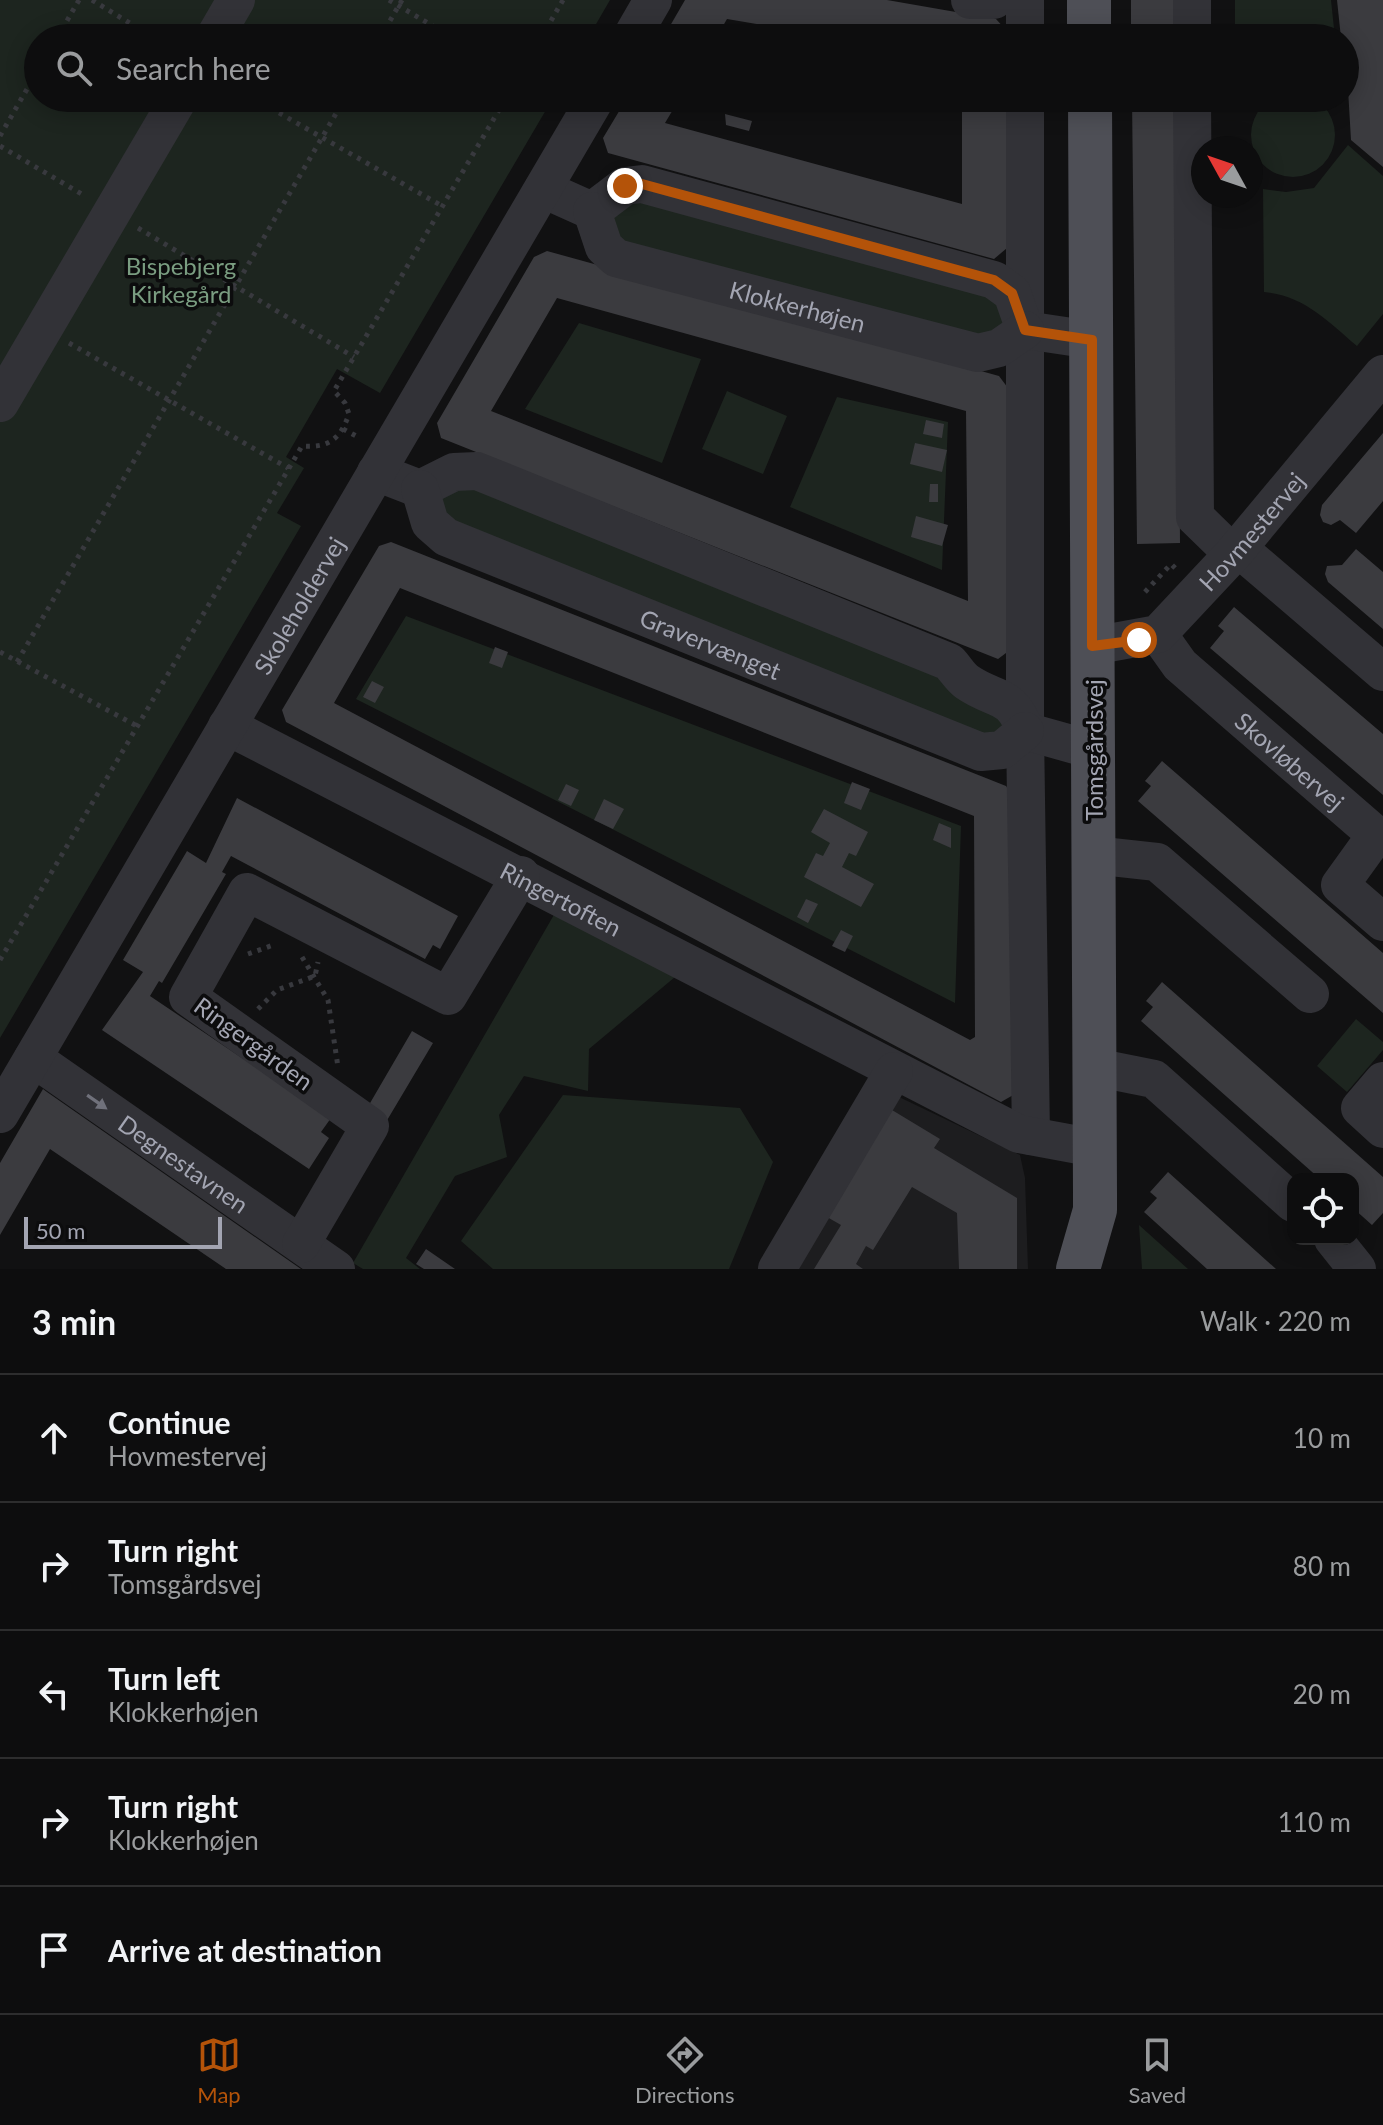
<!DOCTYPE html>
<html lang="en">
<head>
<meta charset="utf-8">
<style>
  :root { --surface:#0d0d0e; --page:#161617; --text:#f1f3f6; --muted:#9a9c9e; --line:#2d2d2e; --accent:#b45309 }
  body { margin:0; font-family:Lato,sans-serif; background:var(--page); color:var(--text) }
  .controls { position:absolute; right:24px; bottom:24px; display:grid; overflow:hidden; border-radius:16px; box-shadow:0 4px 20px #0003 }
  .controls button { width:72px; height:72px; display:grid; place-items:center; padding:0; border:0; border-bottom:2px solid var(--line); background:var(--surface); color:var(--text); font:40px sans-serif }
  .compass { position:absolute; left:1191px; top:136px; width:72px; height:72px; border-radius:50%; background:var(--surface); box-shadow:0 4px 20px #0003; rotate:310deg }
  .scale { position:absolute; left:24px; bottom:20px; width:198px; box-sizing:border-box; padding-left:8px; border:4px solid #a3a5b2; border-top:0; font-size:22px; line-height:28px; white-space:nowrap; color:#a3a5b2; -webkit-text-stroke:6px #0c0c0d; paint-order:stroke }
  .stop { position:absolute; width:24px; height:24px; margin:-18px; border:6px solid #b45309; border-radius:50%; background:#fff }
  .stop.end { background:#b45309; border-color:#fff; box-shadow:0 2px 8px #0008 }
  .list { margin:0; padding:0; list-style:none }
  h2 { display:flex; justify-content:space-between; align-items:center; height:104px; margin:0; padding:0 32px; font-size:34px }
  h2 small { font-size:26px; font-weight:400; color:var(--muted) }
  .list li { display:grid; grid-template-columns:52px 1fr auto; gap:24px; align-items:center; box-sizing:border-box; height:128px; padding:0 32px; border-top:2px solid var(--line) }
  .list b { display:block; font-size:30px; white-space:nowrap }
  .list p { margin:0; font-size:26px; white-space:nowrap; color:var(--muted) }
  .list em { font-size:26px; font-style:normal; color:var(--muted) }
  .icon { flex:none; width:44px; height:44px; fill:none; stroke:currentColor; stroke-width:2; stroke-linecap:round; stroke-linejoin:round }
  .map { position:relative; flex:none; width:1383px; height:1269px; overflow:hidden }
  .search { position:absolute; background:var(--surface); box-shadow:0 4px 20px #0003; left:24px; right:24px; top:24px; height:88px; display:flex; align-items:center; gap:20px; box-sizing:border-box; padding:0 28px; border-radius:44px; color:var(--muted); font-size:30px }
  .sheet { height:744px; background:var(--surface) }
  nav { display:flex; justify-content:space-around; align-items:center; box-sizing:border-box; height:112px; border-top:2px solid var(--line); background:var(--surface); font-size:22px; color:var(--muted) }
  nav a { display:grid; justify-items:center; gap:4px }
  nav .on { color:var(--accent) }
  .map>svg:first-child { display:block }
  .built { fill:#1d1d1f }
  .green { fill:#1d251f }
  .building { fill:#3b3b3f; fill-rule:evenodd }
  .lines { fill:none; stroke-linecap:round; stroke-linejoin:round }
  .path { stroke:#38393e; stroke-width:5; stroke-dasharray:4 6; stroke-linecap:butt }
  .minor { stroke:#323237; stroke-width:38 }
  .major { stroke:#4e4f56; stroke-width:44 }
  .oneway { fill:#70717b }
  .route { stroke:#b45309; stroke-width:10 }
  .labels { text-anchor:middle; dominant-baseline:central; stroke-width:7; stroke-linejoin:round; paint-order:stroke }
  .park-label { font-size:24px; fill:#7a9d81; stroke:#0c0c0d }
  .street-label { font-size:24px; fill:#a3a5b2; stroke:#0c0c0d }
</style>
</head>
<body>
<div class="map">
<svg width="1383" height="1269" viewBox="0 0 1383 1269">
  <rect width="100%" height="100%" fill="#111112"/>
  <path class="built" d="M874,1085L1020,1155L1025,1178L1028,1269H765Z"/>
  <path class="green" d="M0,0H610L588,38H38V98H553L380,393L337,369L286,457L304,468L277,513L301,526L0,1038Z
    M1235,0H1331L1335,38H1235Z
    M1251 135a42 42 0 1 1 84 0a42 42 0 1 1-84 0Z
    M1348,145L1383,176V314L1357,346C1328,321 1303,295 1264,292L1263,189L1286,192L1314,188Z
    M640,195L986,289L1013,324L974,339L616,242L605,217Z
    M579,323L701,359L662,463L525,409Z
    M727,391L787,416L763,474L702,449Z
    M837,397L948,422L942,570L790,507Z
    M475,482L937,669L1017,726L994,738L456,532L439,498Z
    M406,616L961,826L955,1003L356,699Z
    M555,913L675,977L589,1049L588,1091L524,1076L499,1115L507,1157L455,1176L406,1258L420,1269H363L353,1263Z
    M1356,1019L1383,1042V1050L1347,1092L1317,1066Z
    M563,1095L740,1108L773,1162L729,1269H493L461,1241Z
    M1139,1225L1188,1269H1142Z"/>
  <path class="building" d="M685,0H887L996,19L1006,30V38H838L727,19L716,38H663Z
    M1131,0H1177V38H1131Z
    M1337,0H1383V167L1351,140L1345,38H1341Z
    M627,98H680L665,123L962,204V98H1007V248L994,259L608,153L603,138Z
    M1132,98H1177L1180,543L1137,544Z
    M725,114L752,121L749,131L726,125Z
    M547,251L999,376L1008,388L1010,650L998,659L441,438L437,423L534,257ZM557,298L966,411L968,601L491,411Z
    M926,420L944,424L942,438L923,434Z
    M1383,433V501L1356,533L1340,520L1331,525L1323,522L1320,515L1322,505Z
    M915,443L947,450L942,472L910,464Z
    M930,484H938V502H929Z
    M916,516L948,525L942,546L911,537Z
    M391,542L1006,786L1013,796L1015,1094L1001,1102L286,722L282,710L379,546ZM400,588L974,816L975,1037L970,1040L334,703Z
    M1356,549L1383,572V629L1328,582L1325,574L1327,566L1342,565Z
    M1234,607L1383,734V795L1210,648L1224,631L1218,626Z
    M495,647L508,652L502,668L489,663Z
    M372,681L384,687L375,703L363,697Z
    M1162,761L1383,953V1013L1138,801L1151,786L1145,781Z
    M852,782L870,789L861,810L844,803Z
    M566,784L579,790L571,806L558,800Z
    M237,798L458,916L440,949L433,945L425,959L231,856L222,872L226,874L162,983L159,981L150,996L331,1118L321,1132L329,1138L309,1169L102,1030L143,972L123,960L187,851L206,863Z
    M604,799L624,809L613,829L594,820Z
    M824,809L868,832L856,856L849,853L842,867L874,884L861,907L804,877L816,853L823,856L830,843L811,832Z
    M939,823L951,828V848L933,840Z
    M806,899L818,904L808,923L797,917Z
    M841,930L853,936L845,952L832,946Z
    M1162,982L1383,1177V1213L1372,1225L1353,1208V1179H1320L1141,1021L1153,1007L1146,1001Z
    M412,1031L433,1043L386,1122L366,1110Z
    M43,1089L47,1092L301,1269H226L50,1149L0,1235V1163Z
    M892,1110L940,1139L934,1148L1017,1198V1269H959L957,1213L912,1187L873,1250L866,1246L856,1264L863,1269H814L841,1225L827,1217Z
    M1168,1172L1276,1269H1207L1144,1212L1157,1198L1150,1192Z
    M426,1249L455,1269H424L416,1264Z"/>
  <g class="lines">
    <path class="path" d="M92,0L154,38
      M389,0L453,38
      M57,38L79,0
      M380,38L402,0
      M541,38L563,0
      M253,98L442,206
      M0,136L38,70
      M0,146L85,196
      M138,228L354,357
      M69,343L288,468
      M343,429L360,438
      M1145,592L1171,564L1177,570
      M0,652L137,726
      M17,662L345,98
      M248,954L276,944
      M302,957L328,1000L338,1067
      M0,960L302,446C328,448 340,440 349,414L345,403L334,391L506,98
      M258,1009L277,990L315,976L318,962"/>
    <g class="minor">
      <path d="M970,0H994"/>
      <path d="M1025,0V38"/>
      <path d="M1192,0V38"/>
      <path d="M214,38L236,0"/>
      <path d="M631,38L653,0"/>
      <path d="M1025,98V731L1031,1136"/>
      <path d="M1192,98L1195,517L1233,554"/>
      <path d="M543,189L592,211L625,186L642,184L994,280L1012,293L1025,330L1092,340"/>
      <path id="s1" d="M592,211L604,247L616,258L978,353L999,348L1025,330"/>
      <path d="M0,403L179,98"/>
      <path d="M376,472L420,489L454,472L477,471L949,662C955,668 960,677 967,682C996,702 1012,692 1025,731L1093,750"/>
      <path id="s2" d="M420,489L430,523L446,537L981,752L1002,750L1025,731"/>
      <path d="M1238,548L1383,672"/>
      <path id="s3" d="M1158,634L1180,665L1376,835L1340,885L1383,922"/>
      <path id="s4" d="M1092,646L1158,634L1233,554L1383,374"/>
      <path id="s5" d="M227,726L1019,1134L1095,1148"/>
      <path d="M1093,855L1157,862L1310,994"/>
      <path id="s6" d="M33,1058L336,1269"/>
      <path d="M1094,1067L1154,1079L1293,1203"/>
      <path d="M1383,1081L1360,1108L1383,1129"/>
      <path id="s7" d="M0,1114L596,98"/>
      <path d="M1333,1239L1357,1269"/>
      <path d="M301,1244L370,1126L188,997L247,892L448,996L521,875"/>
      <path d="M777,1269L894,1071"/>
    </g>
    <path class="major" d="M1089,0V38
      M1078,1269L1095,1210V1194L1090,98"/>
  </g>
  <defs><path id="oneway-solid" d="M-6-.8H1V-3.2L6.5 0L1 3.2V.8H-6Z" transform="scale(2)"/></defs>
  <use class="oneway" href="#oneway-solid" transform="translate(97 1102) rotate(35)"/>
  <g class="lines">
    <path class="route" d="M625,186L642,184L994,280L1012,293L1025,330L1092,340V646L1139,640"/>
  </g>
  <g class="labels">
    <g class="park-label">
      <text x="181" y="265">Bispebjerg<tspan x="181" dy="28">Kirkegård</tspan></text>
    </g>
    <g class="street-label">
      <text stroke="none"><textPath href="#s1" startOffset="242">Klokkerhøjen</textPath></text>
      <text stroke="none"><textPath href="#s4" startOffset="206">Hovmestervej</textPath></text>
      <text stroke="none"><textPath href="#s7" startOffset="590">Skoleholdervej</textPath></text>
      <text stroke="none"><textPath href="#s2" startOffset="342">Gravervænget</textPath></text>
      <text transform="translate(1093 750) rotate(-90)">Tomsgårdsvej</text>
      <text stroke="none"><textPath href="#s3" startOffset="184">Skovløbervej</textPath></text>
      <text stroke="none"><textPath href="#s5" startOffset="376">Ringertoften</textPath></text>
      <text transform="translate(254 1043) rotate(36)">Ringergården</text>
      <text stroke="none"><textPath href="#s6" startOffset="184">Degnestavnen</textPath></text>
    </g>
  </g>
</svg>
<div class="controls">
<button><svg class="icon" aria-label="locate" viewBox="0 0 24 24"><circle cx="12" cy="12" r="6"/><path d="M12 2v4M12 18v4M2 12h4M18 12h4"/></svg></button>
</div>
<svg class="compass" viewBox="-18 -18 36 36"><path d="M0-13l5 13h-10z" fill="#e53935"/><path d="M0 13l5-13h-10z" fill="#9a9c9e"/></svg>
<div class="scale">50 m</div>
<div class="stop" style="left:1139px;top:640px"></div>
<div class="stop end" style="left:625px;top:186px"></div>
<div class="search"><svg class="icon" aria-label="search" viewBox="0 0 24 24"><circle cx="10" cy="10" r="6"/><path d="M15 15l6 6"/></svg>Search here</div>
</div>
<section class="sheet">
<h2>3 min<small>Walk · 220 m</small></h2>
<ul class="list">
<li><svg class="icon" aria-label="ahead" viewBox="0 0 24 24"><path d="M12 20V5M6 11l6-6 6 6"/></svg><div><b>Continue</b><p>Hovmestervej</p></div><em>10 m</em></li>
<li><svg class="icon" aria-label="right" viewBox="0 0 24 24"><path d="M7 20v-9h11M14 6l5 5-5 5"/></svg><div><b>Turn right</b><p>Tomsgårdsvej</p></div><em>80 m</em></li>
<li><svg class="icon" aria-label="left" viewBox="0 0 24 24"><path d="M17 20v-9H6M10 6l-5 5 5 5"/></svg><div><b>Turn left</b><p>Klokkerhøjen</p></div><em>20 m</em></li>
<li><svg class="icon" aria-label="right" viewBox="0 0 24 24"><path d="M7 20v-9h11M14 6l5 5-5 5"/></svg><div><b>Turn right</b><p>Klokkerhøjen</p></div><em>110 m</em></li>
<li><svg class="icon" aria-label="arrive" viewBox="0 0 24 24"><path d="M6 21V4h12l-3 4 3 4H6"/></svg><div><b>Arrive at destination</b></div></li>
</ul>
</section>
<nav>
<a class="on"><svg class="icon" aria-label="map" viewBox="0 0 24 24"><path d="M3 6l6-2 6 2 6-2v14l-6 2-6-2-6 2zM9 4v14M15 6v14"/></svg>Map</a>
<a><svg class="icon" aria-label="directions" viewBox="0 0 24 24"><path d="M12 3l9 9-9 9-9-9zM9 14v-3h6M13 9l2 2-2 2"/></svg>Directions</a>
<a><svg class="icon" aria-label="saved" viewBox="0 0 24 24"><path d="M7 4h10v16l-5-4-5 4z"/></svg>Saved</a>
</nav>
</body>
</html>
